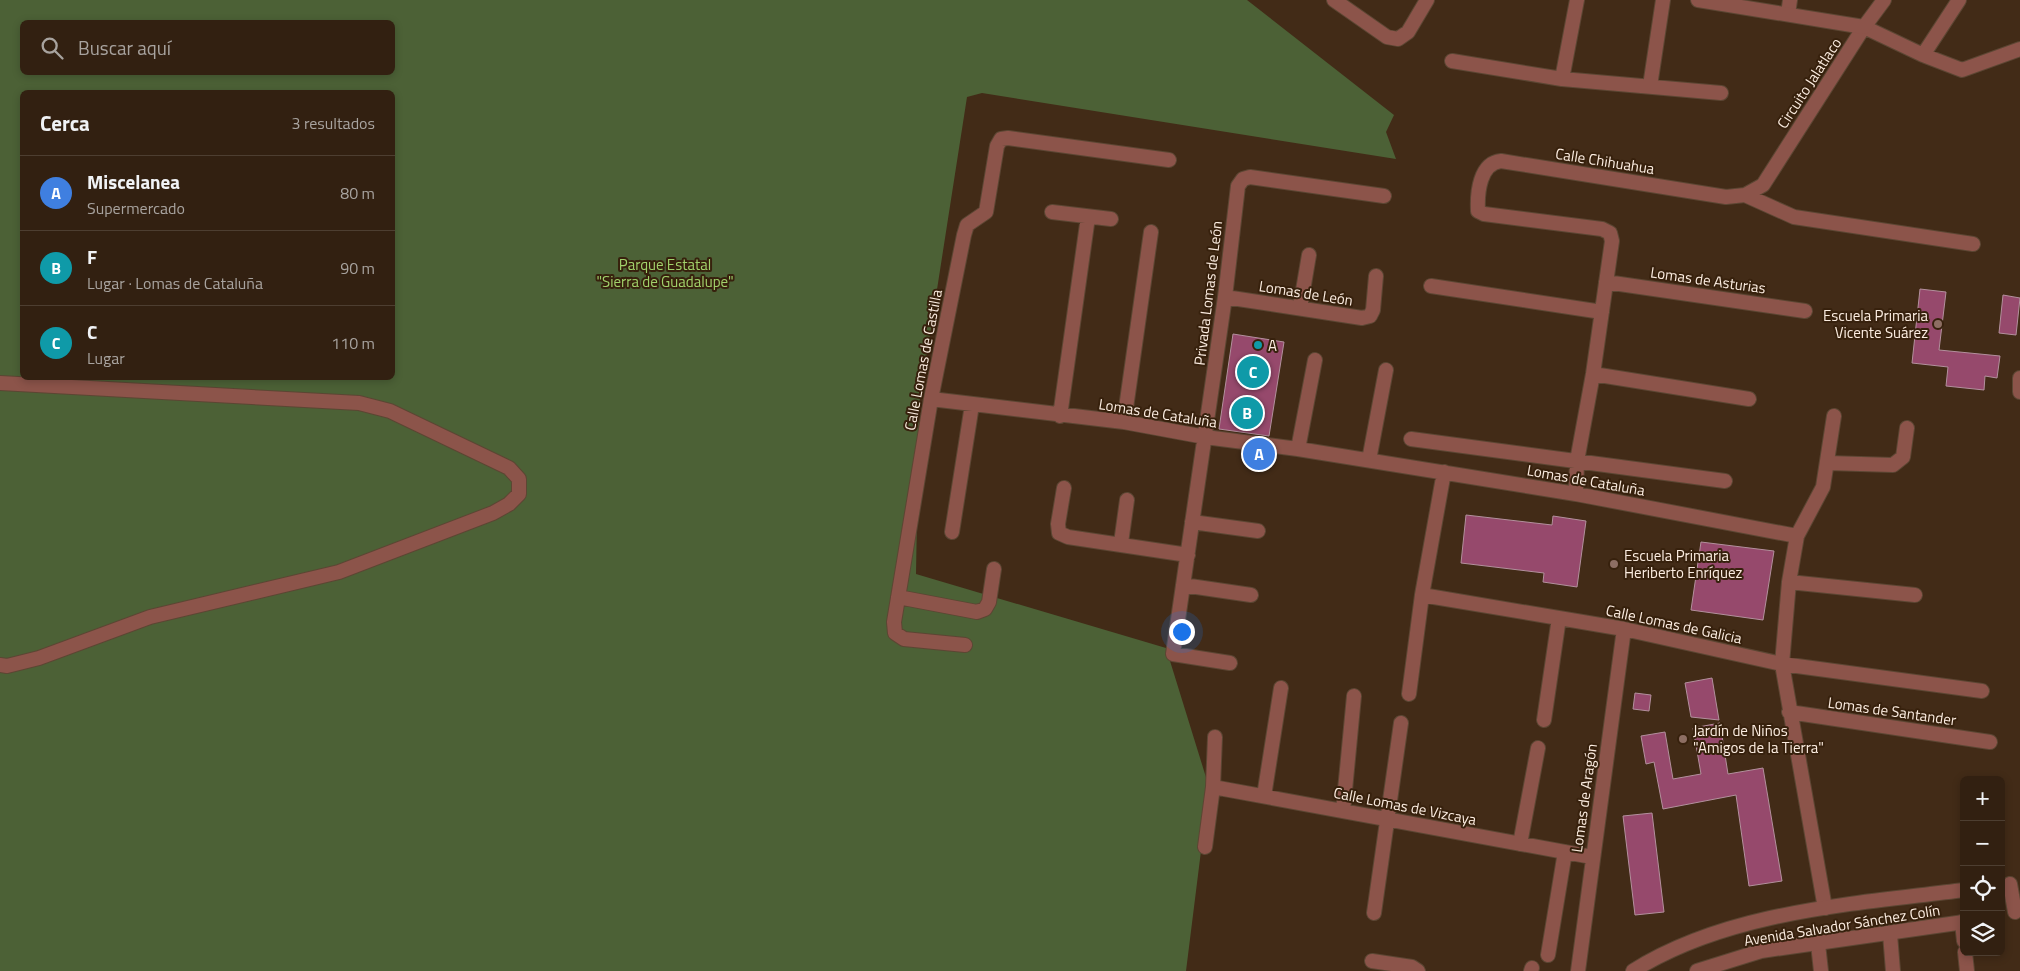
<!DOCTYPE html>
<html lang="es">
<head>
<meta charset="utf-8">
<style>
  :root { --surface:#322011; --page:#3a281a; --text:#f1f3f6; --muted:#a8a39f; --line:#4d3e31; --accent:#d93025 }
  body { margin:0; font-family:"Titillium Web",sans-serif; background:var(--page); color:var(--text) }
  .controls { position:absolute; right:15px; bottom:15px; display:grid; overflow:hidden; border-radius:8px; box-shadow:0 2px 8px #0003 }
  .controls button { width:45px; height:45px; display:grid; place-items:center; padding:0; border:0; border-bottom:1px solid var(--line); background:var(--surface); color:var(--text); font:25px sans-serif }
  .you { position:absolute; left:1181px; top:631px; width:18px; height:18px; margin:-12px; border:4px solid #fff; border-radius:50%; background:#1a73e8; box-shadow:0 0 0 8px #1a73e833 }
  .badge { display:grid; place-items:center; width:32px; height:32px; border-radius:50%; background:var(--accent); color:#fff; font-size:16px; font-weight:700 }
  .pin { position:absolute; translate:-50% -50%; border:2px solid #fff; box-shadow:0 1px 5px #0006 }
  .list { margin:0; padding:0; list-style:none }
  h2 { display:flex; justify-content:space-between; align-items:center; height:65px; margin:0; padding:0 20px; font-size:21px }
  h2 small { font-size:16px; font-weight:400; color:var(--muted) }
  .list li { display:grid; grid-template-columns:32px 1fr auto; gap:15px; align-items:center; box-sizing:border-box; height:75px; padding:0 20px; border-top:1px solid var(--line) }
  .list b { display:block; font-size:19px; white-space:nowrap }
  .list p { margin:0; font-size:16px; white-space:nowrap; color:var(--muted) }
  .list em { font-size:16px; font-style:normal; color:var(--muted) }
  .icon { flex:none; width:28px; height:28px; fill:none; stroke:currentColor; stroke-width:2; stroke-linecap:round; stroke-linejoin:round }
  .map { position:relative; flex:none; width:2020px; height:971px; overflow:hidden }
  .search { position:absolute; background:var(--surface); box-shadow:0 2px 8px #0003; left:20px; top:20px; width:375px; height:55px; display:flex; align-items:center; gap:12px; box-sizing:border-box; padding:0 18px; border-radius:8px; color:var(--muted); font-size:19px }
  .panel { position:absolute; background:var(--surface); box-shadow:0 2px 8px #0003; left:20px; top:90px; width:375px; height:290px; border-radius:8px }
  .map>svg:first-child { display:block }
  .green { fill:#4c6136; fill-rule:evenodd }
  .building { fill:#96496c; stroke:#b3909d }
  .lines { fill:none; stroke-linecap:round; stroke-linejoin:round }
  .minor-casing { stroke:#5c4633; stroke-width:16 }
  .tertiary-casing { stroke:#5c4633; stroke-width:16 }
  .minor { stroke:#8c544a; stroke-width:14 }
  .tertiary { stroke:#8c544a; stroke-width:14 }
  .education-dot { fill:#8d6e63; stroke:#37210d; stroke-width:2 }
  .culture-dot { fill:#0f9aa8; stroke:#37210d; stroke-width:2 }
  .labels { text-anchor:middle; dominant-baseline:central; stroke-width:4; stroke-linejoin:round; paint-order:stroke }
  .street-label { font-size:15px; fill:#fcede1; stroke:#37210d }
  .park-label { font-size:15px; fill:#a1d16b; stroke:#37210d }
  .poi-label { font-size:15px; fill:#fcede1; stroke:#37210d; text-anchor:start }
</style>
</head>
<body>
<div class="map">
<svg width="2020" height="971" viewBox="0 0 2020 971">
  <rect width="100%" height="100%" fill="#422b17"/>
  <path class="green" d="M0,0H1247L1394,115L1386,132L1396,159L982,93L967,97L919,405L916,574L1166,648L1209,787L1186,971H0ZM22,22H392V72H22ZM22,92H392V378H22Z"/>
  <path class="building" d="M1920,289L1946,292L1939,350L2000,356L1997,378L1985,376L1984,390L1946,386L1948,367L1912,363Z
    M2003,295L2020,298L2016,335L1999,333Z
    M1233,334L1284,342L1269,436L1219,429Z
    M1466,515L1552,525L1553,516L1586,521L1577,587L1543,582L1544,573L1461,563Z
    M1701,542L1774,551L1763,620L1691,610Z
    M1712,678L1719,720L1691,717L1685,683Z
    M1635,693L1651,695L1649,711L1633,709Z
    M1720,723L1728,774L1763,768L1782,881L1749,886L1736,795L1663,809L1654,762L1646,764L1641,736L1665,732L1673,779L1701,774L1693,728Z
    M1652,813L1664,912L1635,915L1623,816Z"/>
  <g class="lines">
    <defs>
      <path id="minor" d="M1334,0L1387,37L1398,39L1408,32L1427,0
        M1788,14L1790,0
        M1923,55L1959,0
        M1452,61L1562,79L1721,93
        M1562,79L1577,0
        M1650,86L1663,0
        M1745,195L1794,217L1973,244
        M1052,212L1111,219
        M1606,282L1805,311
        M1431,286L1602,312
        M1225,297L1362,318L1370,316L1373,310L1376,276
        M1300,308L1309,255
        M1593,374L1749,399
        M2020,378V392
        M0,383L359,403L390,411L509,468L519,479V494L509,504L493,513L339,572L150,617L39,658L7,666L0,665
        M931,399L1124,422L1205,437L1298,449L1576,494L1797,536
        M1060,416L1088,217
        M1124,422L1151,232
        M1411,439L1725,481
        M1298,449L1315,360
        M1369,460L1386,370
        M1828,463L1893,465L1903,457L1907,428
        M1064,488L1058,524L1059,533L1068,537L1188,555
        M1576,494L1577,461L1593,374L1612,241L1610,233L1602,229L1484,214L1478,211C1477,192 1480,163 1501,161L1726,197L1745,195L1763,185L1864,27L1923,55L1962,70L2020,49
        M1192,522L1258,531
        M952,532L972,405
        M1121,543L1127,500
        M1789,582L1915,595
        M1183,585L1251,595
        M1422,595L1624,629L1782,664L1982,691
        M898,597L977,612L985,609L989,602L994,569
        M965,645L904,639L895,633L894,622L931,399L964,235L967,225L986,212L997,146L1001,139L1008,138L1169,160
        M1230,663L1173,654L1225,297L1238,186L1243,179L1250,177L1384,196
        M1409,694L1422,595L1444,472
        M1789,712L1990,742
        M1544,720L1559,618
        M1213,787L1592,857
        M1264,796L1281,688
        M1343,811L1354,696
        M1520,844L1538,748
        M1205,847L1213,787L1215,737
        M1825,908L1782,664L1789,582L1797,536L1823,487L1834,416
        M1374,913L1401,723
        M1962,922L1964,941
        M1890,934L1893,971
        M1818,944L1821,971
        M1965,952L1967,971
        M1548,955L1565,852
        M1372,961L1412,967L1418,971
        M1531,971L1532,968
        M1578,971L1624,629"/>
      <path id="tertiary" d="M1698,0L1864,27L1884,0
        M2010,884L2015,912
        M1633,971C1728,911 1855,904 1964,890
        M1697,971L1761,951L1964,922"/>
    </defs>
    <use href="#minor" class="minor-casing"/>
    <use href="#tertiary" class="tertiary-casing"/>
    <use href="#minor" class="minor"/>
    <use href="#tertiary" class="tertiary"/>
  </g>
  <g class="education-dot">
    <circle cx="1938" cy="324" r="5"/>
    <circle cx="1614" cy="564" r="5"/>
    <circle cx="1683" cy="739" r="5"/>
  </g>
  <circle class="culture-dot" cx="1258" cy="345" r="5"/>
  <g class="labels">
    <g class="street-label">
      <text transform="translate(1809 83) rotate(-57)">Circuito Jalatlaco</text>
      <text transform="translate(1605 161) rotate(9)">Calle Chihuahua</text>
      <text transform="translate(1708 280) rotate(8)">Lomas de Asturias</text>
      <text transform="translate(1208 293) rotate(-83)">Privada Lomas de León</text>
      <text transform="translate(1306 293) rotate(9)">Lomas de León</text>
      <text transform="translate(923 360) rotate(-79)">Calle Lomas de Castilla</text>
      <text transform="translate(1158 413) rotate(9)">Lomas de Cataluña</text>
      <text transform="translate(1586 480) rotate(10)">Lomas de Cataluña</text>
      <text transform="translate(1674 624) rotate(12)">Calle Lomas de Galicia</text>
      <text transform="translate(1892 711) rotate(8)">Lomas de Santander</text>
      <text transform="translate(1584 798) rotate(-82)">Lomas de Aragón</text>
      <text transform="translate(1405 806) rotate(11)">Calle Lomas de Vizcaya</text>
      <text transform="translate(1842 925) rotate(-9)">Avenida Salvador Sánchez Colín</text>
    </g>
    <g class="park-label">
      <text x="665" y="264">Parque Estatal<tspan x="665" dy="17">"Sierra de Guadalupe"</tspan></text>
    </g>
    <g class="poi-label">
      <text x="1928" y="315" text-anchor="end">Escuela Primaria<tspan x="1928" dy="17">Vicente Suárez</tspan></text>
      <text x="1268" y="345">A</text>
      <text x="1624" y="555">Escuela Primaria<tspan x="1624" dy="17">Heriberto Enríquez</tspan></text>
      <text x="1693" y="730">Jardín de Niños<tspan x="1693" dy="17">"Amigos de la Tierra"</tspan></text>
    </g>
  </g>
</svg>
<div class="controls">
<button>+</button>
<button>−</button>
<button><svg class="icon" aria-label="locate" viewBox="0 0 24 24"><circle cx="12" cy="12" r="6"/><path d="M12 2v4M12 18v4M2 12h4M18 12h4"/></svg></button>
<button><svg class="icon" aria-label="layers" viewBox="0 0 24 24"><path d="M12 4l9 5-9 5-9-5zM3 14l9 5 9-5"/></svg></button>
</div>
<div class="you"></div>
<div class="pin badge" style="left:1259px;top:454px;background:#3f7fe0">A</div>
<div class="pin badge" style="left:1247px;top:413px;background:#0f9aa8">B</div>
<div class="pin badge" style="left:1253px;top:372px;background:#0f9aa8">C</div>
<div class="search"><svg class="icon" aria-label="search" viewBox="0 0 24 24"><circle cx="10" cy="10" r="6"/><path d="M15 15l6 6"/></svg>Buscar aquí</div>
<section class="panel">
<h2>Cerca<small>3 resultados</small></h2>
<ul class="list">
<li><span class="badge" style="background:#3f7fe0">A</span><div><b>Miscelanea</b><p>Supermercado</p></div><em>80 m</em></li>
<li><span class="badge" style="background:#0f9aa8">B</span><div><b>F</b><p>Lugar · Lomas de Cataluña</p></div><em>90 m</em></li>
<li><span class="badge" style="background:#0f9aa8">C</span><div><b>C</b><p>Lugar</p></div><em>110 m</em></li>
</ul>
</section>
</div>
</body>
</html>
